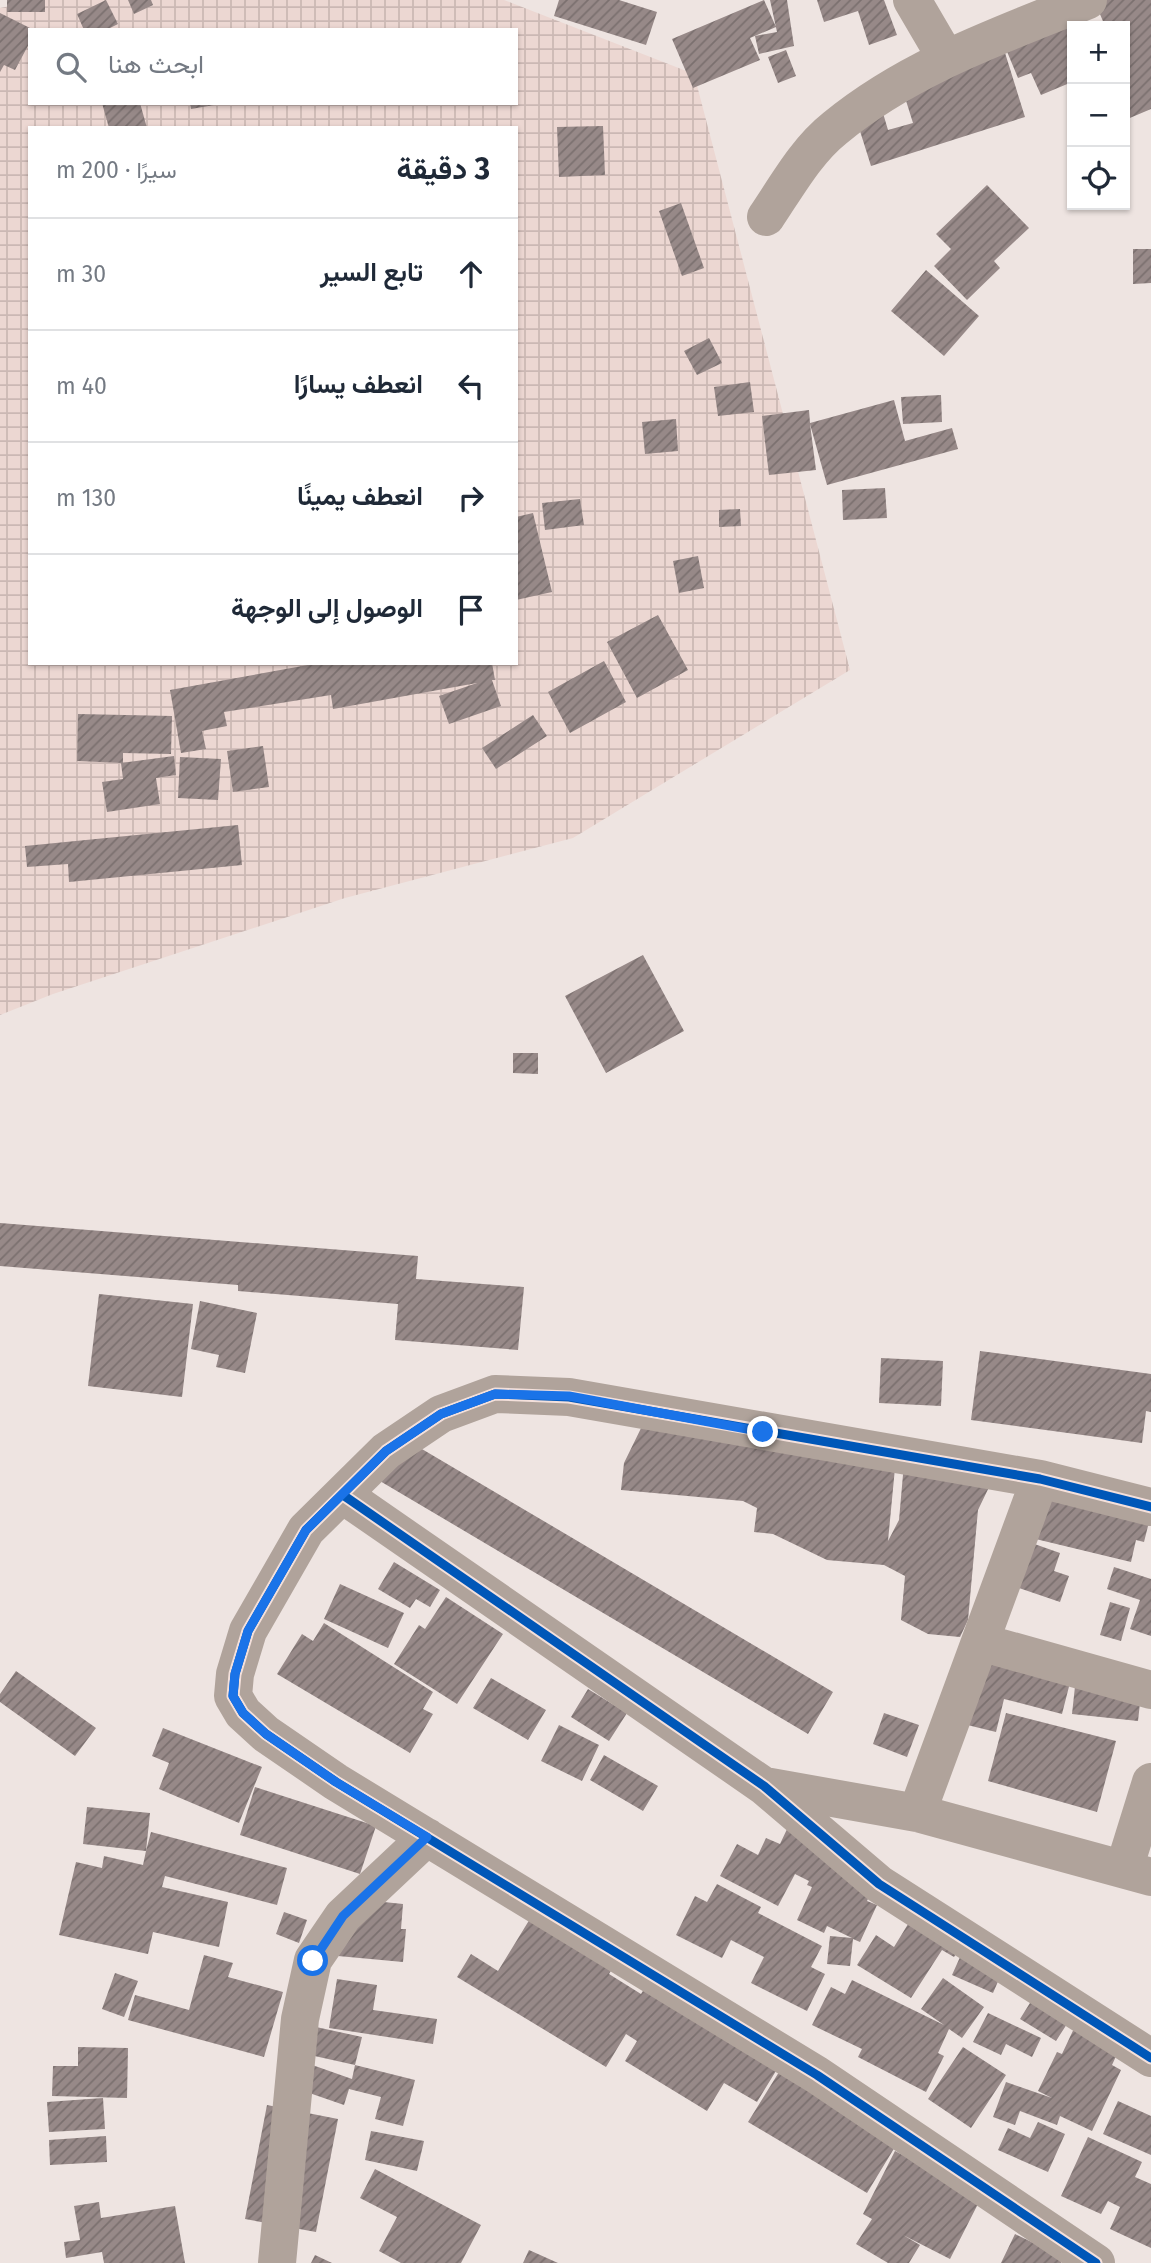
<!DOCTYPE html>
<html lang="ar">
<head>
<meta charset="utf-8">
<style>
  :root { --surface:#fff; --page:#f2f2f3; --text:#1f2937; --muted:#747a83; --line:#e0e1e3 }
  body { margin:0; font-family:"Fira Sans",Vazirmatn,sans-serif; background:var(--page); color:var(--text); direction:rtl }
  .controls { position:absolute; right:21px; top:21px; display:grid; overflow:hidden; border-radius:0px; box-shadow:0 2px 5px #0004 }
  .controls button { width:63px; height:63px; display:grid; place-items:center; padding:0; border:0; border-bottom:2px solid var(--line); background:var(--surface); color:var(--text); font:35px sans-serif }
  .stop { position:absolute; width:21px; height:21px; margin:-16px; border:5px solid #1a73e8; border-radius:50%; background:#fff }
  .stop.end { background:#1a73e8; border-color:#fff; box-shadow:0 2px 7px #0008 }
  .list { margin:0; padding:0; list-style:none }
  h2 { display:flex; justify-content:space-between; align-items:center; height:91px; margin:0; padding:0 28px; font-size:30px }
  h2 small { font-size:23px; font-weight:400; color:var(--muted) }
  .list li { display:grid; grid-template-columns:46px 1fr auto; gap:21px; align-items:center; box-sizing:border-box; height:112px; padding:0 28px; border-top:2px solid var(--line) }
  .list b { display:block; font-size:26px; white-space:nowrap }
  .list em { font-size:23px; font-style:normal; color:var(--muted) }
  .icon { flex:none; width:38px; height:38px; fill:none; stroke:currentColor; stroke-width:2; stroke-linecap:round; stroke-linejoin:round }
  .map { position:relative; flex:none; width:1151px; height:2263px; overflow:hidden; direction:ltr }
  .search { position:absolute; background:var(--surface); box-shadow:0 2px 5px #0004; left:28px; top:28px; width:490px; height:77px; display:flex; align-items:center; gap:18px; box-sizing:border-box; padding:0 24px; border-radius:0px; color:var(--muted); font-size:26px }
  .panel { position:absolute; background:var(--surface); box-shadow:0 2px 5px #0004; left:28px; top:126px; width:490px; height:539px; border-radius:0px; direction:rtl }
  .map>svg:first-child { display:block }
  .industrial { fill:url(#industrial-grid); fill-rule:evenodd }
  .building { fill:url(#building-hatch) }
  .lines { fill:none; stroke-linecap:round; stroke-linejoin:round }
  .minor { stroke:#b0a39b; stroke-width:38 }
  .cycleway-casing { stroke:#f4e0db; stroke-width:13 }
  .cycleway { stroke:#0057b8; stroke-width:9 }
  .route { stroke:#1a73e8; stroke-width:9 }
</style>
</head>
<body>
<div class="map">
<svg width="1151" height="2263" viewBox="0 0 1151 2263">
  <defs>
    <pattern id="industrial-grid" width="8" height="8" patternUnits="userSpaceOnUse" patternTransform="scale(1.75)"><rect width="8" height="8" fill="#ecd7d2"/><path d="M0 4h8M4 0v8" fill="none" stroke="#cbb8b4"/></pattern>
    <pattern id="building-hatch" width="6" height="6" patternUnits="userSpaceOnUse" patternTransform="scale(1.75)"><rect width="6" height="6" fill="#978988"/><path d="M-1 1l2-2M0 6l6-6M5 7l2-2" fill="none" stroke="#7b706f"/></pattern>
  </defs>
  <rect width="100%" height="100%" fill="#eee4e1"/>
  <path class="industrial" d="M42,0H504L694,74L850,670L573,838L345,898L53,994L0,1015V8ZM30,30H516V103H30ZM30,128H516V663H30Z"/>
  <path class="building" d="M7,0H45V12H7Z
    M106,0L118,24L106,30H84L77,14Z
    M128,0H151L153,5L134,14Z
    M559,0H619L657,12L646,45L554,16Z
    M764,0L776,27L750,38L760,60L693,88L672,39Z
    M770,0H787L794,46L759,54L755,36L777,32Z
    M817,0H884L897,35L869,45L858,11L824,22Z
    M1094,0H1151V109L1125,120V26H1105Z
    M1080,10L1087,26H1072V82L1041,95L1031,73L1018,78L1003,42Z
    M0,13L34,30H30V42L15,70L4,65L0,72Z
    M1001,40L1025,117L871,166L854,112L880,103L888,130L913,123L897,72Z
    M786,50L796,76L778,83L768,57Z
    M102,103H140L147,128H109Z
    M190,103H214V105L191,109Z
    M603,126L605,175L559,177L557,127Z
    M987,185L1029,228L994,261L1000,268L967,300L934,266L951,249L936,234Z
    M681,203L704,268L682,276L659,211Z
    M1133,249H1151V283L1133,284Z
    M926,270L979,316L944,356L891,311Z
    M709,338L722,363L697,375L684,351Z
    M750,382L754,412L718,416L714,387Z
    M941,395L942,422L903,424L901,397Z
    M894,400L905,441L952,428L958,449L827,485L810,424L816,470L769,475L762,416L809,410L810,423Z
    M676,419L678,451L645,454L642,422Z
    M885,488L887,518L843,520L842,490Z
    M580,499L584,525L545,530L542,503Z
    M740,509L741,526L719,527V510Z
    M533,513L552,592L516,600V517Z
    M698,556L704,588L679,593L673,561Z
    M658,615L688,670L637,698L607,642Z
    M604,661L626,702L570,733L548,692Z
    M319,663H492L495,680H492L501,706L449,724L439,696L477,683L333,709L331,695L224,712L227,726L202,731L206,749L181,753L170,690Z
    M78,714L172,716L171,754L123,753V763L77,761Z
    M533,715L547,736L496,769L482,748Z
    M263,746L269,787L233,792L227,751Z
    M174,756L176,775L156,778L160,804L107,812L102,782L123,779L121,763Z
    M180,757L221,759L218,800L178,798Z
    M238,825L242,865L69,882L68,864L27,867L25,846Z
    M643,955L684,1031L606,1073L565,996Z
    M513,1053H538V1074L513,1073Z
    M0,1223L418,1256L416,1279L524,1287L518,1350L395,1340L398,1304L238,1291V1285L0,1266Z
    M99,1294L193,1304L182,1397L88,1386Z
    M200,1301L257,1313L245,1373L216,1367L219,1355L191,1349Z
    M980,1351L1151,1374V1412L1146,1411L1142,1443L971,1420Z
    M881,1358L943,1361L941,1406L879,1403Z
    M646,1418L895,1468L888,1541L899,1520L905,1452L991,1483L978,1510L968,1620L960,1637L928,1634L901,1620L905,1576L884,1565L827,1560L773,1534L754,1532L757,1508L743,1501L621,1490L624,1463Z
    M388,1429L833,1692L808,1734L363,1471Z
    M1022,1470L1151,1514L1144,1542L1136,1540L1131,1562L1007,1532Z
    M1006,1534L1060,1553L1054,1571L1069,1576L1060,1602L1019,1588Z
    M394,1562L440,1590L430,1607L416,1599L410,1608L378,1589Z
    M1114,1567L1151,1579V1636L1130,1629L1140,1600L1107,1589Z
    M340,1584L404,1613L388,1648L324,1619Z
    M446,1597L503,1634L457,1704L394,1664L419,1625L425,1629Z
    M1110,1602L1130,1608L1121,1641L1100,1635Z
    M324,1623L433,1692L423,1709L433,1714L410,1753L277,1674L302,1634L313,1641Z
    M974,1633L1076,1659L1062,1714L1004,1699L996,1732L951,1721Z
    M1077,1668L1143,1676L1138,1721L1072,1714Z
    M16,1671L96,1728L75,1756L0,1702V1694Z
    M491,1678L546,1710L528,1740L473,1708Z
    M588,1689L627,1713L609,1741L571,1717Z
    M884,1713L919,1725L907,1757L873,1744Z
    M1006,1713L1116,1741L1097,1812L988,1781Z
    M559,1725L599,1745L582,1781L541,1761Z
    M163,1728L262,1767L239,1823L159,1789L169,1763L152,1756Z
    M604,1755L658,1786L643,1811L590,1780Z
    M255,1787L376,1826L360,1874L240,1835Z
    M87,1807L150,1813L146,1851L151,1832L287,1868L277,1905L165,1876L162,1887L228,1902L219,1947L153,1932L148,1954L59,1935L76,1862L102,1868L104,1856L143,1865L146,1851L83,1844Z
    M788,1827L878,1878L867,1901L877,1905L860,1942L853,1939L850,1966L827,1964L830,1936L852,1938L827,1926L824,1933L797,1920L812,1887L807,1885L809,1881L795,1874L778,1906L720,1876L737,1844L758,1855L766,1838L780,1844Z
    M717,1884L761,1907L758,1913L822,1946L811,1967L825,1974L807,2011L751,1983L764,1957L731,1940L722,1958L676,1935L695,1896L707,1902Z
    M374,1901L403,1904L401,1929H406L403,1962L338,1956Z
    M536,1909L618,1959L609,1974L641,1994L646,1986L779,2066L757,2102L724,2083L707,2111L625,2061L637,2041L626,2034L606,2067L457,1977L471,1954L498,1971Z
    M284,1912L307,1920L299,1943L276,1934Z
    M913,1916L962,1946L954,1957L942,1950L911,1998L857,1965L876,1935L894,1947Z
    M965,1946L1006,1963L993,1993L952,1975Z
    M204,1955L233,1963L228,1977L283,1992L264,2057L128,2020L135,1995L189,2010Z
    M115,1973L138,1981L124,2017L102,2009Z
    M943,1978L984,2007L962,2038L949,2029L938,2053L944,2056L926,2092L858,2057L862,2049L812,2025L831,1987L845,1994L852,1980L944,2025L921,2009Z
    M337,1979L377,1985L373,2010L437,2019L433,2044L329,2028Z
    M1038,1990L1074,2013L1056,2041L1020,2019Z
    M988,2013L1041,2038L1032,2057L1006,2044L1001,2055L973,2042Z
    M1078,2020L1123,2041L1112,2065L1121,2070L1092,2131L1060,2116L1057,2125L1020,2111L1015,2125L993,2117L1006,2082L1052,2098L1038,2091L1057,2052L1062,2054Z
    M307,2025L362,2037L355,2065L415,2080L403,2126L375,2119L381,2097L349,2089L344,2105L292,2087L301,2061L352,2079L355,2065L301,2053Z
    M78,2047L128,2048L127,2098L52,2096L53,2066H78Z
    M963,2047L1006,2075L971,2128L928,2099Z
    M779,2072L898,2142L867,2193L748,2122Z
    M103,2098L105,2129L49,2132L47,2102Z
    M1118,2101L1151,2116V2155L1103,2134Z
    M267,2105L338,2119L316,2232L245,2219Z
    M1038,2122L1065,2134L1048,2172L998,2150L1008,2128L1030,2138Z
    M371,2131L424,2141L417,2171L365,2160Z
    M106,2136L107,2162L50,2165L49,2140Z
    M1088,2137L1142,2162L1135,2177L1151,2184V2248L1110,2229L1120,2207L1108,2201L1101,2214L1061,2196Z
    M895,2151L982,2196L950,2259L903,2235L920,2245L909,2263H888L856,2244L872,2219L863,2214Z
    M375,2169L481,2225L461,2263H401L379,2251L397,2217L360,2198Z
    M99,2202L101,2218L175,2206L185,2263H104L102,2252L66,2258L64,2242L80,2240L74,2206Z
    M1015,2234L1063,2257L1061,2263H1001Z
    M529,2250L558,2263H523Z
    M315,2255L332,2263H311Z"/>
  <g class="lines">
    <path class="minor" d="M912,0L946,58
      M766,217C787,186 806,151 835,128C909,67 1001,35 1088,0
      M343,1495L764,1786L879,1884L1151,2058
      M980,1642L1151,1690
      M765,1786L917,1813L1151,1877
      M917,1813L1040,1479
      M1124,1869L1151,1782
      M277,2263L300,2019L313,1960L343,1916L427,1837
      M1096,2263L817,2075L336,1782L266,1734L243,1713L233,1696L235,1674L248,1631L306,1530L386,1451L441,1414L495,1394L569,1397L1040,1479L1151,1507"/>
    <defs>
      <path id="cycleway" d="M343,1495L764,1786L879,1884L1151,2058
        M1096,2263L817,2075L336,1782L266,1734L243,1713L233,1696L235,1674L248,1631L306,1530L386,1451L441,1414L495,1394L569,1397L1040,1479L1151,1507"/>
    </defs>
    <use href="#cycleway" class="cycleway-casing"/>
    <use href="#cycleway" class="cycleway"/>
  </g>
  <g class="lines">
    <path class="route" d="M313,1961L343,1916L427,1837L336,1782L266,1734L243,1713L233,1696L235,1674L248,1631L306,1530L386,1451L441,1414L495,1394L569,1396L763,1432"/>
  </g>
</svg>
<div class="controls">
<button>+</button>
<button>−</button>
<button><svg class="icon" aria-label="locate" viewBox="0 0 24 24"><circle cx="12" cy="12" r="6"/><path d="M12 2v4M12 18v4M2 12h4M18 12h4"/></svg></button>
</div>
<div class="stop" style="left:313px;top:1961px"></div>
<div class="stop end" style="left:763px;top:1432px"></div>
<div class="search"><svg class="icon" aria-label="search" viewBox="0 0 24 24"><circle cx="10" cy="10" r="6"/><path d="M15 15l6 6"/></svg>ابحث هنا</div>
<section class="panel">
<h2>3 دقيقة<small>سيرًا · 200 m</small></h2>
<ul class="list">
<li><svg class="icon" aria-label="ahead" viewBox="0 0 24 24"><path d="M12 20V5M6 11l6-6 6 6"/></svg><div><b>تابع السير</b></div><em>30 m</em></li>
<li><svg class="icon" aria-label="left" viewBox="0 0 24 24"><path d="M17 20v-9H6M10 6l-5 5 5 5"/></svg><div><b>انعطف يسارًا</b></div><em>40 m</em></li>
<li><svg class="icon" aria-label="right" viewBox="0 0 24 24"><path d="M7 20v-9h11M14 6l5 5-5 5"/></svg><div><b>انعطف يمينًا</b></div><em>130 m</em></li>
<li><svg class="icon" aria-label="arrive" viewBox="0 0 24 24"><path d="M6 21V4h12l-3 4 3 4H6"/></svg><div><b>الوصول إلى الوجهة</b></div></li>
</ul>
</section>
</div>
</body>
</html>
